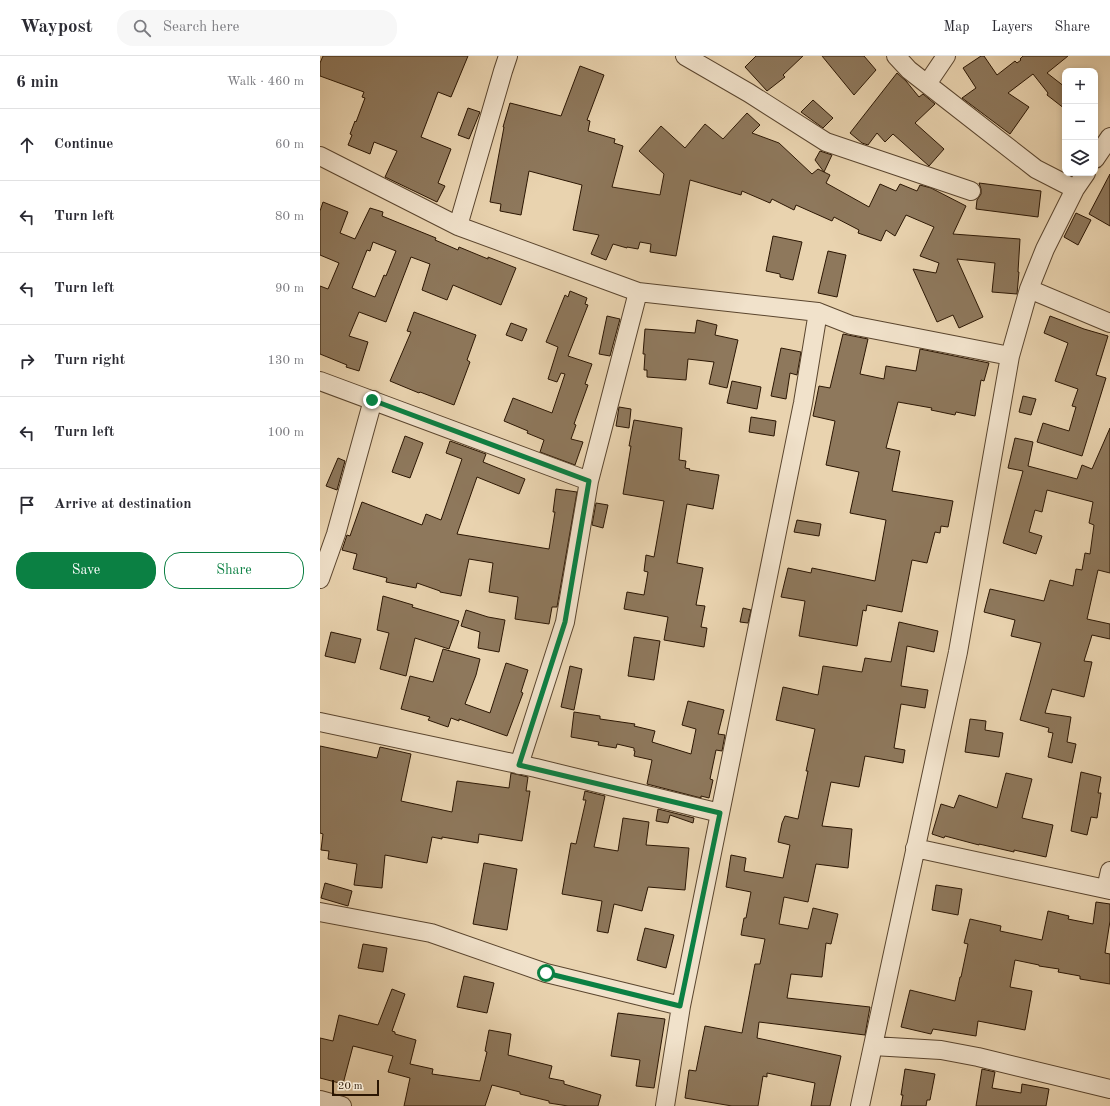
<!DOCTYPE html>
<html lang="en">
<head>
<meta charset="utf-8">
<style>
  :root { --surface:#fff; --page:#f7f7f7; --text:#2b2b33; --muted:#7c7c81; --line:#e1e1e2; --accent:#0b8043 }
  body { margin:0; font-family:"Old Standard TT",serif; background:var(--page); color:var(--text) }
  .controls { position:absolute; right:12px; top:12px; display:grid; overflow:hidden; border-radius:8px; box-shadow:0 2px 6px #0003 }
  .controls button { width:36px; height:36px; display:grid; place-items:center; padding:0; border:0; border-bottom:1px solid var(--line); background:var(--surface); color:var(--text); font:20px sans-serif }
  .scale { position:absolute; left:12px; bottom:10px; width:47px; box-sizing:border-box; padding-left:4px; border:2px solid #2b1603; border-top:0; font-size:11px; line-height:14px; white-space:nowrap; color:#2b1603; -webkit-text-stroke:3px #f1e2cb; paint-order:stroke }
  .stop { position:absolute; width:12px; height:12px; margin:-9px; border:3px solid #0b8043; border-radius:50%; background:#fff }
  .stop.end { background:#0b8043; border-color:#fff; box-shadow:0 1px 4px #0008 }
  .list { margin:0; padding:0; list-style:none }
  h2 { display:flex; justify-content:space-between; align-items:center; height:52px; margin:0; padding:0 16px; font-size:17px }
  h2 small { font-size:13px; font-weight:400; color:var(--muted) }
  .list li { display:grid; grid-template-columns:26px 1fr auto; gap:12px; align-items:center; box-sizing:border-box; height:72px; padding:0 16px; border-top:1px solid var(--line) }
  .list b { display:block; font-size:15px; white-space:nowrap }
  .list em { font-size:13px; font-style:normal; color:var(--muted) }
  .actions { display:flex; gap:8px; padding:12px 16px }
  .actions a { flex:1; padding:9px 0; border:1px solid var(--accent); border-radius:16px; text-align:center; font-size:14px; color:var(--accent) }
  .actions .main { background:var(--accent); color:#fff }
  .icon { flex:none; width:22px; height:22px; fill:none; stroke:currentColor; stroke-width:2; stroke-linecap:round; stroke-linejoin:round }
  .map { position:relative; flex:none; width:790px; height:1050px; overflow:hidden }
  header { display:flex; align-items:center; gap:24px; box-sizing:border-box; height:56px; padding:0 20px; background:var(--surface); border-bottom:1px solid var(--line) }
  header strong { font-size:19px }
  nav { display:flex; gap:22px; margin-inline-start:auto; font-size:14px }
  .search { width:280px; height:36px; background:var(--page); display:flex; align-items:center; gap:10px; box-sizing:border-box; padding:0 14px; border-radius:16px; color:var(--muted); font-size:15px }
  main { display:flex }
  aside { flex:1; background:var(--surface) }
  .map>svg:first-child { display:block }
  .building { fill:#8e785c; stroke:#2b1603; fill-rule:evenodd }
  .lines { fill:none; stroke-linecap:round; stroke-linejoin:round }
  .street-casing { stroke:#5a452e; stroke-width:20 }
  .street { stroke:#f1e2cb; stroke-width:18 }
  .route { stroke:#0b8043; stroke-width:5 }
</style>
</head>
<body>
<header>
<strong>Waypost</strong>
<div class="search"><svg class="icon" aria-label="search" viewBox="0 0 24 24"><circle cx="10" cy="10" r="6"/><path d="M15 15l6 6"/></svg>Search here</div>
<nav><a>Map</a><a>Layers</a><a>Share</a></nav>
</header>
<main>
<aside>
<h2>6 min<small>Walk · 460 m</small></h2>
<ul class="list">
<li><svg class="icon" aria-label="ahead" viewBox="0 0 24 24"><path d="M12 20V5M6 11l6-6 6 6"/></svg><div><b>Continue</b></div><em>60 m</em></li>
<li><svg class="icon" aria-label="left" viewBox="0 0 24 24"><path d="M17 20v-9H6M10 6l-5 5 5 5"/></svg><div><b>Turn left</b></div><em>80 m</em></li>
<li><svg class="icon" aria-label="left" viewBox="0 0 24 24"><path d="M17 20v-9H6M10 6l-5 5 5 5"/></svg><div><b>Turn left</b></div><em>90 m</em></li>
<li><svg class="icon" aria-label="right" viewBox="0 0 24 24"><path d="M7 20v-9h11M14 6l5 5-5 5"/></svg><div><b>Turn right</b></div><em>130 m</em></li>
<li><svg class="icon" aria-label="left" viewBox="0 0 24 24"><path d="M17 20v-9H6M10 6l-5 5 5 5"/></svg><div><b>Turn left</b></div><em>100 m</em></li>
<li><svg class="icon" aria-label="arrive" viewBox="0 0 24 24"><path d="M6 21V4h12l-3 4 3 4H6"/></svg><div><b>Arrive at destination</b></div></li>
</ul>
<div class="actions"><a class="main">Save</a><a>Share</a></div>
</aside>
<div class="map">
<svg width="790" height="1050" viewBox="0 0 790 1050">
  <rect width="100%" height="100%" fill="#e9d3af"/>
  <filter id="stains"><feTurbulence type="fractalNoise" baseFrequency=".005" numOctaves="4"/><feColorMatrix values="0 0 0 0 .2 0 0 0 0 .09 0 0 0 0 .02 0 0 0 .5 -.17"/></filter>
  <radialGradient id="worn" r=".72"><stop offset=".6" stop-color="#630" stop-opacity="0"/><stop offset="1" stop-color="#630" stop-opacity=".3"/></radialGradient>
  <path class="building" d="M3,0H148L131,41L118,36L101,81L131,93L118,127L125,130L117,146L65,121L77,95L54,86L50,98L28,89L32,79L30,78L35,65L36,66L45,42L42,41L44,36L0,20V7Z
    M436,0H483L463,19L465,21L447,35L425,11Z
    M502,0H544L556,14L534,39Z
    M661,0H664L677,19L695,5L697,7L701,4L700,3L703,0H748L727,17L745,31V53L727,39L728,37L713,18L688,37L709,51L690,78L642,42L656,32L643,12Z
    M260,10L284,19L267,64L270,65L268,75L295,83L294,87L303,90L292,131L340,139L344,118L319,95L341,70L365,92L385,68L403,83L427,57L440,69L432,77L459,87L492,118L498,113L510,119L506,127L549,151L560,128L576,135L580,128L597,135L600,129L611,132L646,150L633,178L700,183L698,216H699L697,238L672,236L675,207L637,203L663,261L639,272L633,259L617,266L593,213L616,217L619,207L600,200L614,171L586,159L575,180L566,174L561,185L538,177L539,174L514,161L512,165L476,149L474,154L452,143L450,147L422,135L421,139L370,124L356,200L330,196L331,188L320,186L318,193L307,191V192L293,188L286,204L271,198L279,179L253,174L262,129L209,115L201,159L180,155L181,148L170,146L184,71H183L190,47L241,60Z
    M577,17L586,25L599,41L603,38L615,48L595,67L624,93L609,110L573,78L565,86L557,77L548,89L542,87L530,77Z
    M493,44L513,62L503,72L481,56Z
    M148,52L160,56L149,83L138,79Z
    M500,95L512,99L504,116L495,104Z
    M790,118V170L769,158Z
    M659,127L721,135L718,161L656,153L657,144L661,138V133Z
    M3,146L28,156L20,177L35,183L50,152L63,156L62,160L116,182L115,184L138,194L139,191L168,203V201L196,212L181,249L133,229L127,244L102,234L110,208L91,201L66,266L39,256L29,280L48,286L39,315L26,311L27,309L0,298V230L8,233L19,207L0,199V155ZM53,186L76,195L66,220L64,219L55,241L32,232L47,194L50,195Z
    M756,157L771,164L758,189L744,181Z
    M453,180L482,186L473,224L460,221V218L446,215Z
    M508,195L526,199L517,241L498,237Z
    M250,235L267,242L265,248L268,249L248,300L272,308L265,328L268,329L254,368L256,369L251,383L263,386L255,409L220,396L224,384L207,377L208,375L184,365L193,342L232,357L245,318L241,317L237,326L228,323L238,291L226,286L245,239L248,241Z
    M94,256L156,279L147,304L150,306L134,349L100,336L99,337L70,325L91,276L87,275Z
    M287,260L300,263L290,300L279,298Z
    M730,260L764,273L788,280L776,319L786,322L762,400L717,386L723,367L749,375L756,351L752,350L758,333L735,325L748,287L724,277Z
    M377,264L397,269L395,279L418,284L407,332L389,328L394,306L368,303L366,324L327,321V314H324L325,298H323L325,273L375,277Z
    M191,267L207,273L202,285L186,279Z
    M523,278L548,283L540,318L564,323L566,310L596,315L600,293L669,307L664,325L661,324L655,360L636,356L635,359L611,354L612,352L578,346L566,392L580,395L572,435L633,445L628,471L621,470L620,477L615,476L607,507L592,504L582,556L547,549L546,555L543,554L537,590L479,580L485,545L461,541L468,512L491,517L492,512L555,525L566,464L530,457L539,416L506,409L515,365L493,360L499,330L510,332Z
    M461,292L481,296L477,319L470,317L466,343L451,340Z
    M412,325L441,331L437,353L407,347Z
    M703,340L716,343L711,359L699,356Z
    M299,351L311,353L309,372L296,370Z
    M431,361L456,365L454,380L429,376Z
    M314,364L362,372L359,404L366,405L365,412L370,413L369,414L399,419L393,453L367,448L357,507L383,512L376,549L385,550L381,571L387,572L384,591L344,584L348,561L304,553L307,536L324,539L328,516L324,515L326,499L334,501L344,445L303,438L311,390H309Z
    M790,372V517L778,514L767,563L790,568V583L772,579L764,605L772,606L764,641L732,633L725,657L751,661L747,686L756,688L752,707L728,701L733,677L728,676L729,672L700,664L721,587L691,580L695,564L664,556L670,533L724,545L730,524L753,530L756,513L762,514L765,497L770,498L774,469L769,467L773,446L727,434L722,456L715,454L709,476L722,480L716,498L683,487L703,415L688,412L695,382L713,386L708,410L757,423L762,409L772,413Z
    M85,380L103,387L90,422L72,416Z
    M130,385L166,398L163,406L205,423L199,438L157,421L137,478L229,493L235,456H233L236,433L257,436L237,551H232L229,568L195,563L198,541L169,536L173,507L149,503L141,540L120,536V535L97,527L96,532L66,526L67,522L33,513L37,498L22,494L27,479L30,480L42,446L102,469L106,458L121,464L142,403L126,397Z
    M18,402L25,405L17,434L6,430Z
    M276,447L288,449L283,472L272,469Z
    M477,464L501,468L499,480L474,476Z
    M63,540L93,549L92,551L139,565L129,593L95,582L86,620L60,613L69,577L57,574Z
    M423,552L431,554L428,567L420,566Z
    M146,554L168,561L185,564L179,596L158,592L160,576L141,570Z
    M579,566L618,575L614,596L587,590L581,630L608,634L605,652L581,648L574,692L585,694L583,707L545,700L539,731L511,726L502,770L532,773L528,812L496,808L488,846L464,841L459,868L488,873L493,852L518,858L511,888L506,887L502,921L471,918L467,942L550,951L545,979L439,966L437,982L521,1000L510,1050H491L495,1027L447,1017V1021L443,1020L438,1050H412L365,1042L369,1014L376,1015L385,970L422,977L435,908H440L445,883L421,879L424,862H426L431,836L406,831L411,799L426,802L424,815L463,822L470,789L458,786L462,767L465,760L478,763L488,715H486L495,673L456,664L463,631L498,639L503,610L542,616L545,602L571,606Z
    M11,576L41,583L35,607L5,600Z
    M314,581L340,585L334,624L308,620Z
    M123,593L160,603L156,619L145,648L170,657L186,607L208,614L201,636L203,637L187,680L139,663V665L131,662L128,671L108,664L110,661L81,653L90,620L113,626Z
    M250,610L262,613L254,654L241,651Z
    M368,645L404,654L398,678L405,679L402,695L396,694L390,723L393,724L389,742L381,740V742L327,728L332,704L314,700L315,695H314V692L297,688L296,692L278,689L279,686L251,681L254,656L280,660V663L315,668L314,670L335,675L332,686L371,698L376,673L362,669Z
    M650,663L666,665L665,674L683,677L679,701L645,696Z
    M0,690L57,702L60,691L91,698L81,745L132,756L137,725L189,732L191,717L208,721L206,735H210L202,785L159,778L158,787L122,781V783L112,781L107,807L65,799L62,832L34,829L37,808L8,803L9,795L1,794L3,778L0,777Z
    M761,716L781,721L778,737H781L777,762L771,761L767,779L751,775Z
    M686,717L712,723L702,762L733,769L726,801L694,794V796L659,788V789L625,780L624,782L612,778L621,748L634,752L639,739L677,752Z
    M265,735L285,740L274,791L298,795L303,762L329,766L326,789L369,792L365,834L328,831L322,855L294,848L288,877L277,875L282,845L242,838L251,787L256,788L266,744H263Z
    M338,753L374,762L373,767L350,759L348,767L336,765Z
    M164,807L197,813L187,874L153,868Z
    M5,827L32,835L28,850L1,842Z
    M616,829L642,833L638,859L612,854Z
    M776,846L790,848V865L785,897L790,898V928L760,923V920L738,916L739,913L719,910V909L695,904L690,931L712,935L705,974L658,965L656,980L613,973L611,978L581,971L590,934L635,945L640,921H641L648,888L644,887L650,863L681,870L680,875L722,884L728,855L749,860L748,863L773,868Z
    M325,872L354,879L346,912L317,904Z
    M43,888L67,892L63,916L38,912Z
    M144,920L174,927L167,957L137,951Z
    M72,933L85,938L72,975L75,976V978L96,984L90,1008L113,1013L112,1018L160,1025L167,996L165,995L169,974L191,978L188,999L232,1010L229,1022L244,1025V1028L281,1039L278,1050H248L229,1047V1045L200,1038V1036L172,1029L165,1050H84L90,1022L68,1016L73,1000L33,990L23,1028L0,1022V982L13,985L19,959L58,969Z
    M298,957L345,963L334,1032L316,1030L320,1004L291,1000Z
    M585,1013L615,1018L610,1044H607L606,1050H581L583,1039H581Z
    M662,1013L675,1016L672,1032L701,1037L702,1028L729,1033L726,1050H656Z"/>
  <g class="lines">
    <defs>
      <path id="street" d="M365,0L429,37L506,86L651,135
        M576,0L589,14L716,113L755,133
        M607,28L626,0
        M0,100L138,170L318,236L498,256L531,269L690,300
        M775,103L790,81
        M138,170L183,15L188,0
        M709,233L790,267
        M0,325L269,425
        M0,523L16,478L53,344
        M0,666L216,712L400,757
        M199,709L245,566L269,425L318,236
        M595,792L790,834
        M786,833L790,815
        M0,856L111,877L226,917L361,950
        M553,990L621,994L658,1001L790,1033
        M0,1044L22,1050
        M345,1050L361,950L483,347L498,256
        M540,1050L638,596L690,300L709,233L725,193L755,133L766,117"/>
    </defs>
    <use href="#street" class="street-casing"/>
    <use href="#street" class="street"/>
  </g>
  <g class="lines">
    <path class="route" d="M52,344L269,425L245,566L199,709L400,757L360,950L226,917"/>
  </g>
  <rect width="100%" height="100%" filter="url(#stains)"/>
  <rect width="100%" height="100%" fill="url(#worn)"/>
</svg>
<div class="controls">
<button>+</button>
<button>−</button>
<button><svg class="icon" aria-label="layers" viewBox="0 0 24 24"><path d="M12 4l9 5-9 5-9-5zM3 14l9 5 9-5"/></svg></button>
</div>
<div class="scale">20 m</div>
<div class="stop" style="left:226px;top:917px"></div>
<div class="stop end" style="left:52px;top:344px"></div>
</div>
</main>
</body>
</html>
